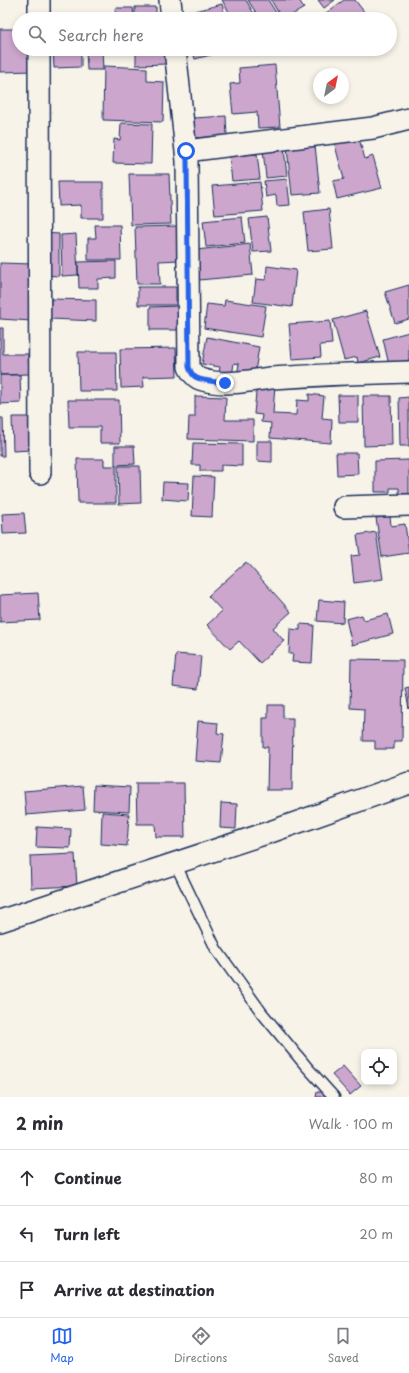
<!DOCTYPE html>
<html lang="en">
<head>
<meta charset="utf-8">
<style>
  :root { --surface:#fff; --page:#f7f7f7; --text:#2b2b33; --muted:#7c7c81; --line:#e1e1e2; --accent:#2563eb }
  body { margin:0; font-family:"Playpen Sans",sans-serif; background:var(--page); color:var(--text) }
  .controls { position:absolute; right:12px; bottom:12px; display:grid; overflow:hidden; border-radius:8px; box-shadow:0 2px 6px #0003 }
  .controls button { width:36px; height:36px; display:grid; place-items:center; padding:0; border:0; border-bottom:1px solid var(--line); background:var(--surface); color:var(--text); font:20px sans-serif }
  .compass { position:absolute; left:313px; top:68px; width:36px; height:36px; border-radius:50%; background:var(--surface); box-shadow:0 2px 6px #0003; rotate:33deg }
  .stop { position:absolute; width:12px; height:12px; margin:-9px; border:3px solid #2563eb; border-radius:50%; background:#fff }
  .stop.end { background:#2563eb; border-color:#fff; box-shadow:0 1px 4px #0008 }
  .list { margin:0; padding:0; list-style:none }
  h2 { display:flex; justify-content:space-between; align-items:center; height:52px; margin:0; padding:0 16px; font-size:17px }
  h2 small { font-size:13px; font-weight:400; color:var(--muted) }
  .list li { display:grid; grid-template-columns:26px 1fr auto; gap:12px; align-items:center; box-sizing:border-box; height:56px; padding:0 16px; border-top:1px solid var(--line) }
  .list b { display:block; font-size:15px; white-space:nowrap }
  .list em { font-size:13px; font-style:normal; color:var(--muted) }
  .icon { flex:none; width:22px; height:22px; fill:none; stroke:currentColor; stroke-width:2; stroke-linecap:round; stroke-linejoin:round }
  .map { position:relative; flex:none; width:409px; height:1097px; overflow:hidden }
  .search { position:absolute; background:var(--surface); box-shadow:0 2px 6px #0003; left:12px; right:12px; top:12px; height:44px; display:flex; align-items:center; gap:10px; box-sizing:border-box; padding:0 14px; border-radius:22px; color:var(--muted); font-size:15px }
  .sheet { height:220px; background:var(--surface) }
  nav { display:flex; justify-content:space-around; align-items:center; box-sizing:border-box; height:56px; border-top:1px solid var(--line); background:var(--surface); font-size:11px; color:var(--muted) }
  nav a { display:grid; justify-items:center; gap:2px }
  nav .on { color:var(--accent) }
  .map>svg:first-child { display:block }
  .building { fill:#cca6cd; stroke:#1b2f5e }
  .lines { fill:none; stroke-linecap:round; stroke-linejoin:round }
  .lane-casing { stroke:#1b2f5e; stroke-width:13 }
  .street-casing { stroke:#1b2f5e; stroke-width:24 }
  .lane { stroke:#f7f3e8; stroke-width:10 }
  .street { stroke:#f7f3e8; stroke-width:21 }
  .route { stroke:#2563eb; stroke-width:5 }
</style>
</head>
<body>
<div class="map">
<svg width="409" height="1097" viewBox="0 0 409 1097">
  <rect width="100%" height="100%" fill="#f7f3e8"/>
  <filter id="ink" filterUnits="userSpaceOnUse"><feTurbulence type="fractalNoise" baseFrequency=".025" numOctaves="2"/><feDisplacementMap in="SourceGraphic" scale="8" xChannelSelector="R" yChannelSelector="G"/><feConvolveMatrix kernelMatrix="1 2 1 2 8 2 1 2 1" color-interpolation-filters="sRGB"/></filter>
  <g filter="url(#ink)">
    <path class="building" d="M222,0H246L257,19H233Z
      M248,0H268L280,19H260Z
      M271,0H299L304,8L285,19H282Z
      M318,0H335L324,8Z
      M344,0H355L368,17L365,19H330L326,13Z
      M222,4L226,19H177L176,16Z
      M135,7H156V18L166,19H135Z
      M115,8H133L134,19H116Z
      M52,15H80V19H53Z
      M0,29H19V49H33L34,71L0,72Z
      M53,49H81V67L54,68Z
      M86,49H102L103,70H87Z
      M136,49H167V64L136,65Z
      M185,49H234L195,59L193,52L186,54Z
      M275,65L280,127L258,128L257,112L233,114L230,84L240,83L239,68Z
      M104,66L147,68V81L164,82L163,122L103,120Z
      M226,116L227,136L195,138L194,118Z
      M121,123L152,124L151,164L113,163L114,139L120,140Z
      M357,132L365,159L373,156L382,188L337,199L333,181L344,179L333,138Z
      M315,145L320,193L292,195L287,148Z
      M284,148L287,176L266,178L263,150Z
      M257,154L260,179L232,181L229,156Z
      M129,174H169L171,224L131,225Z
      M287,179L290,205L277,206L276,195L266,197L264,181Z
      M58,182H103V218H81V205L59,206Z
      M260,182L263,211L215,215L212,186Z
      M329,209L333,249L308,251L304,212Z
      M242,217L245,243L206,247L203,221Z
      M267,217L271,251L253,252L249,219Z
      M95,225H120L121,260H88V238H96Z
      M179,226L180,260L159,261L160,284H137L135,227Z
      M44,233L59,234V276L43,275Z
      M76,234L78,275L62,276L61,235Z
      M250,244L253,275L199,280L196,250Z
      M116,261V278L98,279V288H79L78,262Z
      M0,263L33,264L32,321L0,319Z
      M267,266L296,270L292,307L253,302L256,279L266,280Z
      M409,285V319L395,323L385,292Z
      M138,287H176V305H138Z
      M51,299L96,300V321L50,319Z
      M225,300L266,306L261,337L204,328L207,304L224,306Z
      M180,306V330H150V307Z
      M366,311L380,357L358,363L357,357L344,360L333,320Z
      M330,321L332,344L320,345L321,357L292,359L289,324Z
      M0,328H3V354H28L29,374L0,375Z
      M409,332V360L389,365L383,339Z
      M207,337L259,347L254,378L237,375L239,364L234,363L232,376L219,373L220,367L202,364Z
      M176,348L177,376L143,377L144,387L121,388L120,349Z
      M78,352H116L117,391H79Z
      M0,375H20L21,403L0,404Z
      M257,382L275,384L273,414L296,415L297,400L309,401V394L324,396L322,418L332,419L331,443L270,438L271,423L261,422L262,415L254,414Z
      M338,395H358V422H339Z
      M195,396L226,397L225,420H253V441L188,439L189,417H195Z
      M363,396H391L392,445L364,446Z
      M409,397V446H400L399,398Z
      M68,400H119L120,443H100V427H69Z
      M12,417H30L31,450L13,451Z
      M0,418H3L4,456H0Z
      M257,441H272V462L257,461Z
      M193,443L242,444V466L221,465V471H200V465H192Z
      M115,446H134L135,464L115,465Z
      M336,453H357L358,474L337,475Z
      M77,459H104V466H116V503H78Z
      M409,460V494H399V488H390V492H375V461Z
      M118,466H140L141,503L119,504Z
      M194,476L214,477L212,517L192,516Z
      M163,482L189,483L188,501L162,499Z
      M24,513L26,533L3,534L2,514Z
      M390,516L391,526L405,524L409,553L382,557L376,518Z
      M376,532L383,579L354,583L351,556L360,555L357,535Z
      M246,562L291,612L273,628L284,641L260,663L239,641L230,649L207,625L222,611L208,596Z
      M38,593L40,620L0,622V595Z
      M319,600L344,602L343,623L317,621Z
      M388,614L393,634L352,645L346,619L362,615L364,620Z
      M300,624L314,625L312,663L292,662L293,654H289L290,629L300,630Z
      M176,654L201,656L198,689L173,686Z
      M351,659L403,660L402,741H394V749H375V741H363L364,709L350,708Z
      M409,687V709L405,688Z
      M268,705H283V718H293L292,790H267L268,747H263V718H268Z
      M198,721L218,723L217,733L224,734L221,763L195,761Z
      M136,783H184L185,837H156L155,824H137Z
      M94,785L130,787L129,812L93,810Z
      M83,786L85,810L26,815L24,791Z
      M221,803L237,804L236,829L220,828Z
      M102,812L129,814L127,846L101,844Z
      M37,827L71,829L70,848L36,847Z
      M75,854L77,886L31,888L30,856Z
      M343,1066L361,1086L350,1095L332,1075Z
      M317,1092H326V1097H316Z"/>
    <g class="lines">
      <defs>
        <path id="lane" d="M175,863L216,949L262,1013L306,1066L334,1097"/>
        <path id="street" d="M39,0V19
          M170,0L172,19
          M39,49L40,473
          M175,49L187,161L189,367C195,379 200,380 213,382C232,385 253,380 271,378C317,375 363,373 409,372
          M186,151L373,128L409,119
          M344,507L409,505
          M0,921L273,831L409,783"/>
      </defs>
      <use href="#lane" class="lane-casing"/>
      <use href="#street" class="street-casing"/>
      <use href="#lane" class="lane"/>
      <use href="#street" class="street"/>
    </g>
  </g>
  <g class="lines" filter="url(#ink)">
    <path class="route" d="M186,151L187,161L189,367C190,370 192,374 194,376C199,381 218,382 225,383"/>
  </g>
</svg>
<div class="controls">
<button><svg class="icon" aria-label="locate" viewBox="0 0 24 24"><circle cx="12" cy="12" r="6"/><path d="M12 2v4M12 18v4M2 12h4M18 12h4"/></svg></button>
</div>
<svg class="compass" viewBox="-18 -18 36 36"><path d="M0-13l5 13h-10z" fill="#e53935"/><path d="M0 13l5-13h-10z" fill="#7c7c81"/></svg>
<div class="stop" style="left:186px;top:151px"></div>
<div class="stop end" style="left:225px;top:383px"></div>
<div class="search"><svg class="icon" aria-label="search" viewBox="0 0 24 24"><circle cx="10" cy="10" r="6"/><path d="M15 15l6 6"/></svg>Search here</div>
</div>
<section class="sheet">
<h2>2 min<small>Walk · 100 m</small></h2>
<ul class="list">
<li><svg class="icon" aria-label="ahead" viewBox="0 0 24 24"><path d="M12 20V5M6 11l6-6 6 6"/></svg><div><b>Continue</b></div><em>80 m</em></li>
<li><svg class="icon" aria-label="left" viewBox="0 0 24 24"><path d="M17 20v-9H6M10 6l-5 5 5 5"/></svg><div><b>Turn left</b></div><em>20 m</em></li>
<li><svg class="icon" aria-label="arrive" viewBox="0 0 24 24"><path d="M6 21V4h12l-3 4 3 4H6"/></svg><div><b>Arrive at destination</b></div></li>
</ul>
</section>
<nav>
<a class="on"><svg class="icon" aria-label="map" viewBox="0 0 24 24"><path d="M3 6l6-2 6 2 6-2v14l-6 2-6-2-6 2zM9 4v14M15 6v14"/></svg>Map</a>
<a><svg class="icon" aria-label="directions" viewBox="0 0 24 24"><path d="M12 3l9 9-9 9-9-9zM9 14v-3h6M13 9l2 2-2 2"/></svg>Directions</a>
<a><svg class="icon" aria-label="saved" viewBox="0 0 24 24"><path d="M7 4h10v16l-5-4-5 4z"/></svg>Saved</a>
</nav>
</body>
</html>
